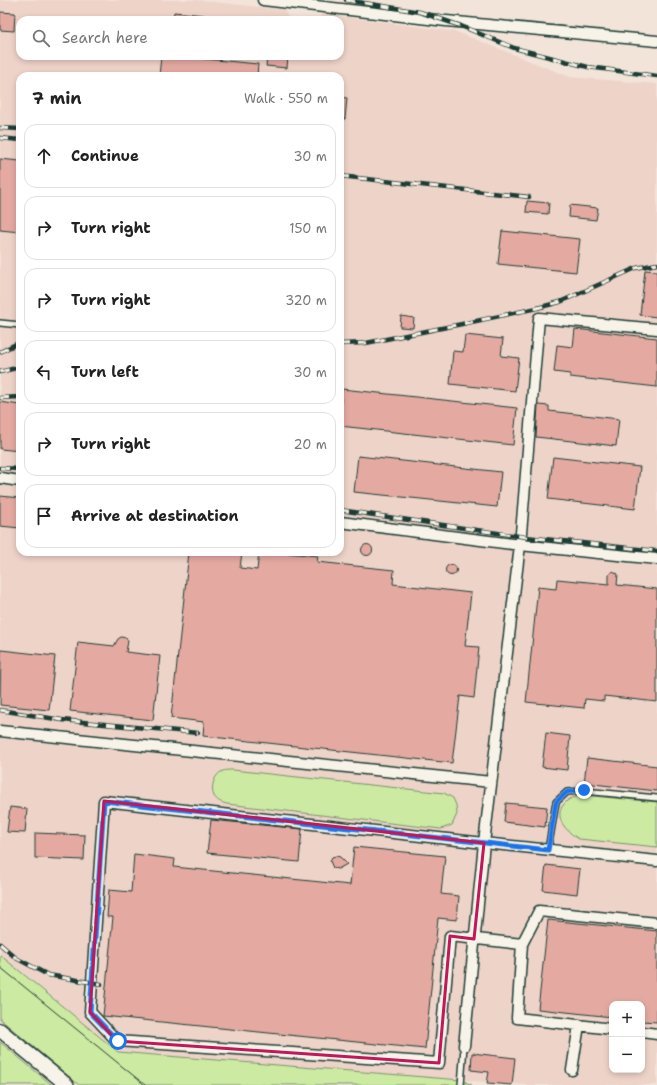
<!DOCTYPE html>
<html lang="en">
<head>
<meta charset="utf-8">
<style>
  :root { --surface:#fff; --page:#f2f2f2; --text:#222; --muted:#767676; --line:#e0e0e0 }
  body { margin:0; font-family:"Shantell Sans",sans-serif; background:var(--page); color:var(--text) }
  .controls { position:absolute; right:12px; bottom:12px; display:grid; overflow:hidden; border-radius:8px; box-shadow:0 2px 6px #0003 }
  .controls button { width:36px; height:36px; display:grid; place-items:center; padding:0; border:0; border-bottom:1px solid var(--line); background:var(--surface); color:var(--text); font:20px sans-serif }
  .stop { position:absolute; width:12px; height:12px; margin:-9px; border:3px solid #1a73e8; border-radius:50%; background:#fff }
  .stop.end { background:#1a73e8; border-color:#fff; box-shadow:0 1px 4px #0008 }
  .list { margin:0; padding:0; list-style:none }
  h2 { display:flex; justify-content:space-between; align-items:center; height:52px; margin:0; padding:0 16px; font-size:17px }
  h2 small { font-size:13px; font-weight:400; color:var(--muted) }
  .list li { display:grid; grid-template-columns:26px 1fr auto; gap:12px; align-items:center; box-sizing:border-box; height:64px; margin:0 8px 8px; padding:0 8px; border:1px solid var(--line); border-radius:12px }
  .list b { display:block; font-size:15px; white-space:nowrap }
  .list em { font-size:13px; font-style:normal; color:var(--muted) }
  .icon { flex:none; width:22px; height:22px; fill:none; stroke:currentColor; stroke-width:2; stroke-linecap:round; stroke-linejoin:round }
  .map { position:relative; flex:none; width:657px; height:1085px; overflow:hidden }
  .search { position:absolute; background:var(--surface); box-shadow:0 2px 6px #0003; left:16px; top:16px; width:328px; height:44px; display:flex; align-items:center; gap:10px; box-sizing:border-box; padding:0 14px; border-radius:12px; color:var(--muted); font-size:15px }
  .panel { position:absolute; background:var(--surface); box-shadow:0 2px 6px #0003; left:16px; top:72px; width:328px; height:484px; border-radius:12px }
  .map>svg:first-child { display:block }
  .built { fill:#eed3c9; fill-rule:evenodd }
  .green { fill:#cdeaa2; stroke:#76946b }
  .building { fill:#e4aaa2; stroke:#1f3d34 }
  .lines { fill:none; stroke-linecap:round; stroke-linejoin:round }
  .service-casing { stroke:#1f3d34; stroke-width:8 }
  .minor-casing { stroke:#1f3d34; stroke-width:13 }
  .secondary-casing { stroke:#1f3d34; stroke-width:16 }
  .service { stroke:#f7f3e8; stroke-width:5 }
  .minor { stroke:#f7f3e8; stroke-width:10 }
  .secondary { stroke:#f7f3e8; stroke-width:13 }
  .tram { stroke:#1f3d34; stroke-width:1 }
  .rail-casing { stroke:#1f3d34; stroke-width:4.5 }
  .rail { stroke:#f7f3e8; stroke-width:3; stroke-dasharray:9; stroke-linecap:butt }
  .route { stroke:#1a73e8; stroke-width:5 }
  .marked { fill:none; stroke:#c2185b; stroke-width:3; stroke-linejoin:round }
</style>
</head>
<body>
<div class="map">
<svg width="657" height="1085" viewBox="0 0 657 1085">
  <rect width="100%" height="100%" fill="#f3e4da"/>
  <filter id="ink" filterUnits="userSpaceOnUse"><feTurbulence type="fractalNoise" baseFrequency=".025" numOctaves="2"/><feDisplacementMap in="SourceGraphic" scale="8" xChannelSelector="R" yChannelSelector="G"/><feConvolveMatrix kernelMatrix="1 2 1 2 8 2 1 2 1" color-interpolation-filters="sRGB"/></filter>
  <g filter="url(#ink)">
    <path class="built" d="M0,0H197L284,10L290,20H20V56H340V20H315L324,14L457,32L570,77L657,84V1085H579L574,1083L573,1085H524L118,1052L0,955ZM20,76H340V552H20ZM612,1004H642V1070H612Z"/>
    <path class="green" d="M233,770L444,793L453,798L456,805L457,814L452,825L441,829L227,804C222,803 217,801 214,796C210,788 214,774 223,771C226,770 230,770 233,770Z
      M582,795L657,802V847L579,839C565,831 551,815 567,801C570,798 577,797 582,795Z
      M0,955L118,1052L461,1080L472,1085H79L0,1019Z
      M0,1042L52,1085H0Z"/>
    <path class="building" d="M0,12L15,13L14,31L0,30Z
      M174,12L204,15L203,20H173Z
      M161,56H174L258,64L257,76H159Z
      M267,56H288L287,68L266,66Z
      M340,97L347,98L345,119H340Z
      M0,159L20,161V232L0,230Z
      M527,201L549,203L548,214L526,212Z
      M570,205L598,208L596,220L569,217Z
      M502,231L580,239L576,272L498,264Z
      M645,270L657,271V317L640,315Z
      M401,316L414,318L413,328L400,327Z
      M575,329L657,338V387L570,377V374L554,372L557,345L573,347Z
      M465,335L503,339L501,356L519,358L515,391L450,384L453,351L463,352Z
      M342,389L517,408L513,445L340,426V411Z
      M0,402L20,405V451L0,449Z
      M538,405L549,406V411L619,419L616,446L536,437Z
      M358,456L501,472L497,507L354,492Z
      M553,457L640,467L635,509L548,499Z
      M0,496L20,498V528L0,526Z
      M361.5 550a5.5 5.5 0 1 1 11 0a5.5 5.5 0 1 1-11 0Z
      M189,552H242L240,568L257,570L259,552H276L318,556L317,562L394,570L393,584L471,593L465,646L479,647L474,698L460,696L452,763L203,736L204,722L171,718Z
      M445.5 570a5.5 5.5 0 1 1 11 0a5.5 5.5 0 1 1-11 0Z
      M613,571L618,574L617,585L657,589V702L604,696V701L585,699L584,708L526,702L538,587L556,589L557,579L609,584V574Z
      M121,637L126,638L128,641L126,652L160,656L153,720L70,711L78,642L114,646L118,639Z
      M1,650L55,656L49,710L0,705Z
      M546,733L570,736L567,770L542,767Z
      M587,758L657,766V791L584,783Z
      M506,803L547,807L545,827L504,822Z
      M10,807L27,809L25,833L7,832Z
      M211,820L302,829L299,862L207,853Z
      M35,833L85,835L84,860L35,858Z
      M354,847L445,856L441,894L459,896L457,920L438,918L425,1049L103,1016L113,917H107L109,890L131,892L134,854L175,859L174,867L350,885Z
      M336,856L340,857L347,864L338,869L333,868L330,861L332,857Z
      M546,865L580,869L577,894L543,890Z
      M548,920L657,931V1022L642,1021V1004H612V1017L538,1009Z
      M472,1053L515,1058L512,1085L487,1083L489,1072L471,1070Z"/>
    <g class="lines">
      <defs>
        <path id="service" d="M0,323L20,325
          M548,850L556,802L567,792L584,791L657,798
          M461,1085L464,1046"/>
        <path id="minor" d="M263,0L446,21L657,41
          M0,478L20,481
          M340,522L520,545L539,318L657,329
          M657,559L520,545L484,843L657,861
          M0,731L491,782
          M612,1029L517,1018L522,944L539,911L657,923
          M642,1032L657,1034
          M464,1046L484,843L104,801L90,1012L117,1041L439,1063L450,936L522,944
          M572,1070L579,1025"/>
        <path id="secondary" d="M0,1030L67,1085"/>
      </defs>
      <use href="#service" class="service-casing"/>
      <use href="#minor" class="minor-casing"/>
      <use href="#secondary" class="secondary-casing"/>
      <use href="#service" class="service"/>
      <use href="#minor" class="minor"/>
      <use href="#secondary" class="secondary"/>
      <path class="tram" d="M0,967L145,1085"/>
      <defs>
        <path id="rail" d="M346,0L420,12L461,26L514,48L588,67L657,76
          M0,128L20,129
          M0,138L20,140
          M340,176L529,197
          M340,344L366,343L462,324L537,308L560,302L636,268L657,264
          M0,352L20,342
          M0,372L20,367
          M0,398L20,397
          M0,468L20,469
          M340,510L526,537L657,551
          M0,710L62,720L198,733
          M0,944L16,958L48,975L101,984"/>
      </defs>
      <use href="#rail" class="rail-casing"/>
      <use href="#rail" class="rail"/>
    </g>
  </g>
  <g class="lines" filter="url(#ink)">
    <path class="route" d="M118,1041L90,1012L104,801L548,850L556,802L567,792L584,790"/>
  </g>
  <path class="marked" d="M104,801L484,843L474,939L450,936L439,1063L117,1041L90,1012Z"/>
</svg>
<div class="controls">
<button>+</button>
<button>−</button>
</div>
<div class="stop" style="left:118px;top:1041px"></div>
<div class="stop end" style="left:584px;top:790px"></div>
<div class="search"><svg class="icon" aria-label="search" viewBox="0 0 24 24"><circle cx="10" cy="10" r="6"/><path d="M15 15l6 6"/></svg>Search here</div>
<section class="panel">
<h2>7 min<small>Walk · 550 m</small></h2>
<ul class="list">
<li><svg class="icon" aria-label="ahead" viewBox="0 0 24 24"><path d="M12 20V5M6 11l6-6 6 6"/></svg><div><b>Continue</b></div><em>30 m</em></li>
<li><svg class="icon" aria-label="right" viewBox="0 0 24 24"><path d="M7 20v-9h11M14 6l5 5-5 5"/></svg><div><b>Turn right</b></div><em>150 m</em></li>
<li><svg class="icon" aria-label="right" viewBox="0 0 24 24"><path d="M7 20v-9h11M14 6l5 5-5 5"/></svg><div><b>Turn right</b></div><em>320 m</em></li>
<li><svg class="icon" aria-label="left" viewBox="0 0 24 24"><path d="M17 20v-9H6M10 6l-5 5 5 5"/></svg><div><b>Turn left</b></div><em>30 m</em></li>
<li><svg class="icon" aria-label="right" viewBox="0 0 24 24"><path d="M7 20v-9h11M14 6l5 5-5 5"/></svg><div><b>Turn right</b></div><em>20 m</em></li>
<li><svg class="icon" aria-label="arrive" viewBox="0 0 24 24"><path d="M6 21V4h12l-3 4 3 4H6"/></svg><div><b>Arrive at destination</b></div></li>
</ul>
</section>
</div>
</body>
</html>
